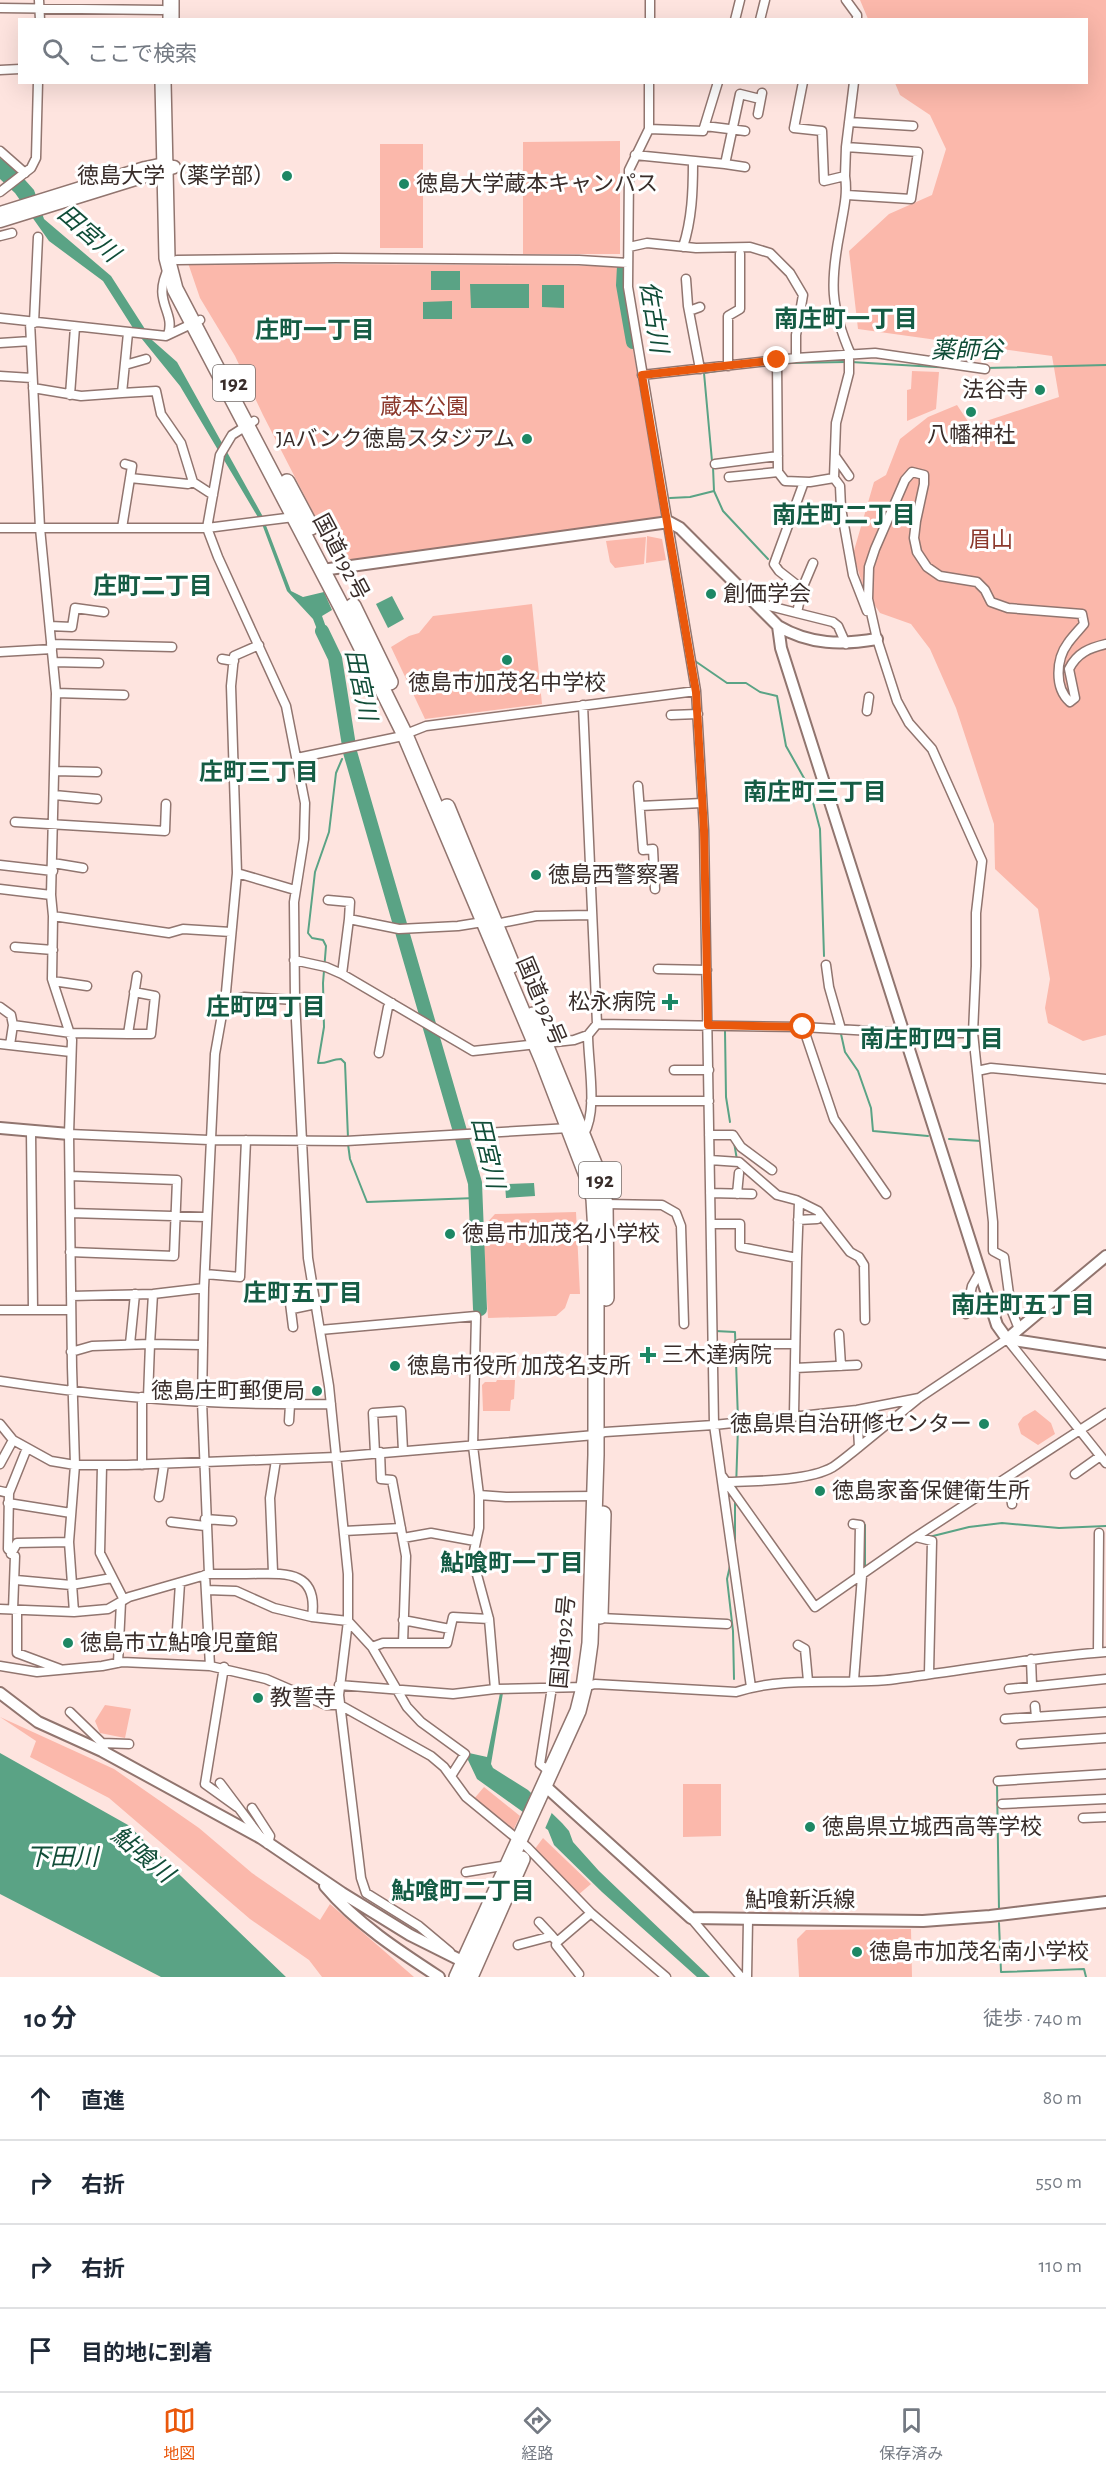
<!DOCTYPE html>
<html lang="ja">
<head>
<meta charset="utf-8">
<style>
  :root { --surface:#fff; --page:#f6f6f7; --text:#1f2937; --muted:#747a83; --line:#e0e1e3; --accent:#ea580c }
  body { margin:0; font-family:"Alegreya Sans","Noto Sans JP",sans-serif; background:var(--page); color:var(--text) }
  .stop { position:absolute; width:18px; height:18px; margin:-14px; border:4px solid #ea580c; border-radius:50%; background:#fff }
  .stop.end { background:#ea580c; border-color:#fff; box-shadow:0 2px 6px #0008 }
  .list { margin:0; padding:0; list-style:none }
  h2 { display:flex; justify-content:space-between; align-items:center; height:78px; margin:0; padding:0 24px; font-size:26px }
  h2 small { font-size:20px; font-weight:400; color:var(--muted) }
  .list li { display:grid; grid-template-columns:39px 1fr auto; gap:18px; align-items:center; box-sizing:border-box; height:84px; padding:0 24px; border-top:2px solid var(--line) }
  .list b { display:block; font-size:22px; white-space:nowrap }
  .list em { font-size:20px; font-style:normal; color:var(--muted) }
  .icon { flex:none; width:33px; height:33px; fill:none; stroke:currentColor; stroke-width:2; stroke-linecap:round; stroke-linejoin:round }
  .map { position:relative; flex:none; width:1106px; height:1977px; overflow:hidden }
  .search { position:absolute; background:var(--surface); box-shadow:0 6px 24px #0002; left:18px; right:18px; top:18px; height:66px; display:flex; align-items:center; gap:15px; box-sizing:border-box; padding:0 21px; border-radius:0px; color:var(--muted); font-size:22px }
  .sheet { height:414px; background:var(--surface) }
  nav { display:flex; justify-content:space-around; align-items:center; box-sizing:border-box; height:84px; border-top:2px solid var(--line); background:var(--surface); font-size:16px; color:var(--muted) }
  nav a { display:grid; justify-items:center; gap:3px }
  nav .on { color:var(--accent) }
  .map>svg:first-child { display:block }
  .green { fill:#fbb8ab }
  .water { fill:#5aa385 }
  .pier { fill:#fee4df }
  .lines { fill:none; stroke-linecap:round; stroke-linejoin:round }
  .stream { stroke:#5aa385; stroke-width:2 }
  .river { stroke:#5aa385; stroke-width:14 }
  .street-casing { stroke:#91756f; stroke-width:11 }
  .secondary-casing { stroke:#91756f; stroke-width:14 }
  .primary-casing { stroke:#91756f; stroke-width:15 }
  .highway-casing { stroke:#91756f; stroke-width:18 }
  .street { stroke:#fff; stroke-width:8 }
  .secondary { stroke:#fff; stroke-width:10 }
  .primary { stroke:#fff; stroke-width:12 }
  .highway { stroke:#fff; stroke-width:15 }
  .route { stroke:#ea580c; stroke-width:8 }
  .poi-dot { fill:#1d8764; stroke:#fff; stroke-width:2 }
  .labels { text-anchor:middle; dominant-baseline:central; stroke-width:6; stroke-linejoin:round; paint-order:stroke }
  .shield { fill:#fff; stroke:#746c6a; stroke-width:1.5 }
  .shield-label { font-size:21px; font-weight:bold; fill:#392d2a }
  .poi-label { font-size:22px; fill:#392d2a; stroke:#fff; text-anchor:start }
  .park-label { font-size:22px; fill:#8c392c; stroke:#fff }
  .street-label { font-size:22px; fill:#392d2a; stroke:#fff }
  .water-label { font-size:24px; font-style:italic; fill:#114d38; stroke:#fff }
  .neighbourhood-label { font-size:24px; font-weight:bold; fill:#155c44; stroke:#fff }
</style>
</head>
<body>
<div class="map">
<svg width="1106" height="1977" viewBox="0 0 1106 1977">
  <rect width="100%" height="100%" fill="#fee4df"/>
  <path class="green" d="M860,0H1106V1035L1083,1041L1048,1023L1045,1008L1050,979L1038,909L995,869L994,824L956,708L930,649L911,624L880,613L864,589L853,554L874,482L886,475L900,439L928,417L957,405L971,426L1059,397L1052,356L858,329L849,251L889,214L932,195L946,149L930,115L900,95L895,83L1086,82V20L868,19Z
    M620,141V254H523V142Z
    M380,144H423V248H380Z
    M188,263L623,266L621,284L663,517L344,562L338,561L263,415L235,356L200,298Z
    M912,371L939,372L936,409L907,421V390L911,389Z
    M647,536L662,539L666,560L646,563Z
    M646,537L644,564L615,568L610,562L606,541Z
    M532,604L542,704L425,719L391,647L409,636L419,633L433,616Z
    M576,1212L580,1294H570L565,1308L556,1316L488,1318L483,1227L495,1214Z
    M497,1380H515L514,1399L511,1400L510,1411H483L482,1385L485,1382H496Z
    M1035,1410L1051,1423L1055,1434L1038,1445L1021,1434L1018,1424L1023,1417Z
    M105,1705L131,1709L125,1738L100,1733L95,1721Z
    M0,1717L114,1769L199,1828L252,1873L320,1920L330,1904L414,1977H322L309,1960L250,1919L109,1798L30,1757L36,1741Z
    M683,1784H721V1836L683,1837Z
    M484,1787L520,1816L511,1835L473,1800Z
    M543,1838L591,1884L578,1895L534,1850Z
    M911,1929L912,1977H799L797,1939L806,1930Z"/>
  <path class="water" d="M0,158L17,171L34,190L44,219L111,276L152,340L177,362L262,515L291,591L303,597L324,592L332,610L322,616L332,644L324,647L313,619L287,591L262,524L180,386L133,328L103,281L49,241L15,193L0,179Z
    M431,271H460V290H431Z
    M470,284H529V308H471Z
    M542,285H564V308L542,307Z
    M452,301V319H423V302Z
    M392,596L404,619L388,628L376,604Z
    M534,1183L535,1196L506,1198L505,1184Z
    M500,1693H503L491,1764L493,1768L528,1790L562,1823L569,1831L573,1842L599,1871L710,1977H697L602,1892L554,1845L548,1830L477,1779L468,1760L469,1753L487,1757Z
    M0,1753L128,1825L286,1977H161L0,1894Z"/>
  <path class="pier" d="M532,1791L553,1810L544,1831L522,1815Z"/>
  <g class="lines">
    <path class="stream" d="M851,362L953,368
      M788,363L846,362
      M986,368L1106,365
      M712,461L704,373L723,370
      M714,491L723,511L768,559
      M670,498L690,497L714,491L713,467
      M695,661L727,683H746L760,692L777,696L786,746L809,787L820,829L824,956
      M347,754L350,752
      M342,759L336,773L329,832L315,872L308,933L312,938L323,940L326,946L323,983L324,1027L318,1063C326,1064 332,1059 341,1059L345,1063L348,1138
      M725,1031L726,1097L730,1122
      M841,1034L845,1052L858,1071L871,1108L873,1131L928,1136
      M949,1139L981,1141
      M734,1142L737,1160
      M348,1144L350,1159L367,1202L476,1198
      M715,1331L735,1332L738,1420
      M736,1489L738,1426
      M928,1535L929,1537L969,1527L1002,1523L1059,1528L1106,1526
      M735,1546V1501
      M730,1566L727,1579L733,1631L734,1679
      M865,1566V1525
      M997,1784L999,1910
      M999,1923L1001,1972L1084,1969L1086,1977"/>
    <path class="river" d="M624,266L623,285L633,342
      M322,631L335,658L350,752L475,1183L480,1309"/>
    <defs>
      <path id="street" d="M39,0L40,20
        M846,0L857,15V20
        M0,8L162,10
        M650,20V0
        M735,20L740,0
        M760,20L765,0
        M0,70L20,69
        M803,82L794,128L822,131L824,181L845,176L846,147L918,152L911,199L847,195
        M758,114L762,93
        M849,122L913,126
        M705,126L745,131
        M649,129L703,131L718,82
        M846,147L854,82
        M0,151L25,173
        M635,155L725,164L740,94L760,99
        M725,164L745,167
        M845,176C848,195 843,212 840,231C830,282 830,307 851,355
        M0,192L31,168L36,158L38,82
        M0,236L12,233
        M629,247L647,243L696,248L750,247L770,253L790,273L803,295L796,335V358
        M683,247C692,219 693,191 693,162
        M177,260L336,258L579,260L628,263
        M686,279L688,306L700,369
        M689,311L700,307
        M0,318L166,336L200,320
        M30,322L40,528L56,693L51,895L53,916L52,979L72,1040L69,1134L72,1367L75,1465L69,1542L74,1612
        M34,323L38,237
        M168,335C176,310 151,303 169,267
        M0,343L31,341
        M849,355V373L836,423L834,478L840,486L841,508L853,575L867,611
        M777,360L778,472L785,481L810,482L834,478
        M125,365L146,359
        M728,366V316L740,309V254
        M642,375L796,358L875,353L985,369
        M0,376L32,378
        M33,388L81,396L122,393L128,333
        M122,393L156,391L161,414L181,443L193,482L213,495
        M70,395L75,327
        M254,421L232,435L220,455L207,528L218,557L286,706L305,803L304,839L294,902L295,1000L302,1141L308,1258L329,1386L348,1574V1621L339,1695L361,1878L366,1893L419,1926L450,1952
        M835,456L849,476
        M715,464L778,456
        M729,477L778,472
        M130,478L188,484L193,482
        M0,528H207L294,517
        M122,528L132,466L125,464
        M802,589L813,563
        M754,602L797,613L802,589L779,571L774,564L804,482
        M797,613L833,622L838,626L846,644
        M50,626L72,627L75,608L104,612
        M51,644L172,647
        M0,652L52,649
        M222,659L234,661
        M53,662L99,663
        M696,691L704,830L714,1425L751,1687
        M56,693L124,695
        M583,705L597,1024
        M867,711L869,697
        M671,715L698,714
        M297,758L398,737L426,726L696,691L628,287L629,170L649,129V82
        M55,771L97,772
        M638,786L643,850L653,849L655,889
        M54,795L97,799
        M640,806L702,803
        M15,822L165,831L166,804
        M53,863L83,868
        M0,865L53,871
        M237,873L295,890
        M0,889L51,895
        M328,900L350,902L349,919
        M53,916L169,933L183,929L231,932
        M496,924L536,916L592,915
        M15,947L53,950
        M294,960L326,967L342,974L473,1051L574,1040L588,1035L597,1024L803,1027L905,1033H973
        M826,965L829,987L841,1029
        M658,969L707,970
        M342,974L349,919L399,929L458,926L483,922
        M53,981L87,986
        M224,1002L244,997L295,1000
        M0,1007L11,1015L13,1025L71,1033L128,1034L137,976
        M803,1027L834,1119L886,1194
        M128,1034H151L155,996L134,992
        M0,1044L71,1052
        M10,1045L13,1025
        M379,1053L388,1007L392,1003
        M674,1070H709
        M977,1071L991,1068L1106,1079
        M591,1101H709
        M31,1132L33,1310
        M69,1134L209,1140L346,1141L569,1128
        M584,1134C598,1110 588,1063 588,1035
        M709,1135H733L741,1147L772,1170
        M710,1160L739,1162L777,1195L796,1200L818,1211L850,1252L859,1257L864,1265L865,1320
        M70,1176L177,1180L174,1256L70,1252
        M710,1193L752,1194
        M737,1194L739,1173
        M605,1204L662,1205L676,1213L681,1226L684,1324
        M70,1213L206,1217
        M798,1220L817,1219
        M711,1224H740V1247L797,1258L799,1202
        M205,1274L240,1277L246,1140
        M288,1287L293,1327
        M153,1294L150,1344L202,1345
        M71,1296L153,1294L204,1288
        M292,1309L316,1304
        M0,1310H71
        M966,1314L972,1286L980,1272
        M1019,1329L1011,1309L1004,1257L993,1251V1222L973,1033L976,966V913L982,861L932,749L909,723L897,701L877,639L868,599L869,567L875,549L905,480L912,472L924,475V484L916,521L914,538L917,552L927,567L940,576L977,582L985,590L991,602L1008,608L1082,614L1084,624C1079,630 1073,636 1068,643C1056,659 1054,688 1070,702L1075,698L1069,669C1077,653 1089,648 1106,644
        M320,1330L476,1316L473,1446L479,1495V1528L474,1551L476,1571L489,1619L495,1689
        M839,1334L841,1366
        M130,1344L135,1294
        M739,1344H795
        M71,1352L92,1346L150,1344L148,1398
        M428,1367L474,1370
        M795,1368L857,1365
        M0,1381C109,1398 220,1406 331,1404
        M794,1415L797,1258
        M289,1421L290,1405
        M0,1424L13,1440L51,1461L75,1465H127L336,1457L595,1435L605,1432L714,1425L857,1410L919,1398
        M859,1447L919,1398L1007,1339L1106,1463
        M380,1452L381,1479L392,1480L406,1556L403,1643
        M375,1453L373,1413L401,1411L403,1451
        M0,1464L13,1440
        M142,1465V1397
        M102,1466L100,1553L124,1600
        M1075,1474L1099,1457
        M722,1476L815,1607L914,1538L1106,1413
        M1009,1478L1012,1504
        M728,1482C756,1481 809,1481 833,1467C842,1461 851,1453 859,1447L857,1410
        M0,1491L9,1493
        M479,1495L506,1497L594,1496
        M159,1497L164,1464
        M8,1503L71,1513
        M205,1519L232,1521
        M171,1522L205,1526
        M853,1524L860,1525L859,1578
        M344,1531L401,1528
        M916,1537L932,1541L929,1673
        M403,1538L431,1533L475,1541
        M11,1554L17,1543L69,1542
        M273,1572L270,1498L276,1460
        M209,1574C221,1574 234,1574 246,1574C280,1574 319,1567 312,1617L348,1621L372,1647L407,1707L421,1722L465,1754L451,1776
        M16,1580L71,1585L112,1578
        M207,1590L236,1591L274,1608L312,1617
        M0,1609L74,1612L108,1609L129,1597L209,1574L202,1401L204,1288L215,1054L226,992L237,873L231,686L234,656L259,645
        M13,1610L15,1556L8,1549L9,1493L27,1448
        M17,1610V1653L60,1669
        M600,1618L727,1624
        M403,1620L450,1629
        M177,1630L180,1583
        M798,1645L805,1649L808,1681
        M372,1647L383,1643H447L453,1617L489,1619
        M1098,1652L1099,1533
        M1031,1659L1032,1686
        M118,1663L121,1602
        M0,1666L37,1672L102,1666L122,1662L210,1666L205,1575
        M210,1666L266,1679L326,1705H340L431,1756L444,1767L466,1797L527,1847L591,1913L666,1977
        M224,1667L205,1784L237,1807
        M854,1680L862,1576
        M339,1685L453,1694L495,1689L584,1687L595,1684L736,1692C788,1675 843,1686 896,1679C966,1670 1035,1657 1106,1652
        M1009,1689L1106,1679
        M1035,1706L1036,1717
        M70,1712L102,1743L105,1752
        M1005,1719L1106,1712
        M102,1743L129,1744
        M1021,1744L1106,1738
        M550,1772L540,1764L552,1687
        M998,1781L1106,1774
        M220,1783L259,1835
        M1002,1804L1106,1799
        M252,1808L270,1836L268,1844
        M1083,1818L1106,1817
        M466,1872L508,1865
        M691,1918L741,1977
        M539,1922L552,1936
        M557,1942L556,1945L579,1974
        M518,1945L552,1936L557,1942L591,1913
        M747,1977L748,1920"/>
      <path id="secondary" d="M322,570L669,522L680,528L778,626C810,645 842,645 877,639
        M778,626L781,648L980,1272L997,1325L1007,1339L1106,1256
        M0,1128L69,1134
        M1007,1339L1106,1354
        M0,1693L38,1722L102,1751L261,1838L342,1893L410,1935L464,1962
        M544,1785L691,1918L923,1921L990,1916L1106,1902
        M325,1886C356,1923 399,1951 439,1977"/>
      <path id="primary" d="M0,213L145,168L164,164L170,166
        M0,221L174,167"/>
      <path id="highway" d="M171,0V20
        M163,82L167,258L175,289L341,606L405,735L543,1061L589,1181L594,1199L596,1233V1455L590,1643L584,1687L578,1711L457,1977
        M287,482L311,527
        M353,606L390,682
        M447,807L512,965
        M533,1015L599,1176L605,1204L606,1298
        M600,1616L603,1514
        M470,1977L522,1859"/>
    </defs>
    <use href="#street" class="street-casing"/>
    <use href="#secondary" class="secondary-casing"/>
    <use href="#primary" class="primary-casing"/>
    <use href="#highway" class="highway-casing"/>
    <use href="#street" class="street"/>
    <use href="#secondary" class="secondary"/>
    <use href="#primary" class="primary"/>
    <use href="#highway" class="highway"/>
  </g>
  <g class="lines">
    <path class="route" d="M777,360L642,375L696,692L704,830L708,1025L803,1027"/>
  </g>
  <g class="poi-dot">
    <circle cx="287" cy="176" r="6"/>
    <circle cx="404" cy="184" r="6"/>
    <circle cx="1040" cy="390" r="6"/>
    <circle cx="971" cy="412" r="6"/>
    <circle cx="527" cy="439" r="6"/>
    <circle cx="711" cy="594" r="6"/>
    <circle cx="507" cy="660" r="6"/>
    <circle cx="536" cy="875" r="6"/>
    <path d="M667 993h6v6h6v6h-6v6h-6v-6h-6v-6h6z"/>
    <circle cx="450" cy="1234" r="6"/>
    <path d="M645 1346h6v6h6v6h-6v6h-6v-6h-6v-6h6z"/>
    <circle cx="395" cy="1366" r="6"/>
    <circle cx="317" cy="1391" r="6"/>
    <circle cx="984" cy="1424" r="6"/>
    <circle cx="820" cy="1491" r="6"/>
    <circle cx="68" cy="1643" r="6"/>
    <circle cx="258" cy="1698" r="6"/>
    <circle cx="810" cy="1827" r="6"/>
    <circle cx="857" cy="1952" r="6"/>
  </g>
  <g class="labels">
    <g class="shield">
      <rect x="213" y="365" width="42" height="36" rx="4.5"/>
      <rect x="579" y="1162" width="42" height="36" rx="4.5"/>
    </g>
    <g class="shield-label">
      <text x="234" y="383">192</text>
      <text x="600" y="1180">192</text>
    </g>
    <g class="poi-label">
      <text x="275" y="176" text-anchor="end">徳島大学（薬学部）</text>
      <text x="416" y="184">徳島大学蔵本キャンパス</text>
      <text x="1028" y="390" text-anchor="end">法谷寺</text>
      <text x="971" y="435" text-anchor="middle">八幡神社</text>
      <text x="515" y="439" text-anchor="end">JAバンク徳島スタジアム</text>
      <text x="723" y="594">創価学会</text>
      <text x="507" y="683" text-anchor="middle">徳島市加茂名中学校</text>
      <text x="548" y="875">徳島西警察署</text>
      <text x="656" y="1002" text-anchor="end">松永病院</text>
      <text x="462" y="1234">徳島市加茂名小学校</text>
      <text x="662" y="1355">三木達病院</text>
      <text x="407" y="1366">徳島市役所 加茂名支所</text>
      <text x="305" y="1391" text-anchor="end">徳島庄町郵便局</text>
      <text x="972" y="1424" text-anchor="end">徳島県自治研修センター</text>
      <text x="832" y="1491">徳島家畜保健衛生所</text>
      <text x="80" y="1643">徳島市立鮎喰児童館</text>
      <text x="270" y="1698">教誓寺</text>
      <text x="822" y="1827">徳島県立城西高等学校</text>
      <text x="869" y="1952">徳島市加茂名南小学校</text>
    </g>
    <g class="park-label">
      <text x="424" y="407">蔵本公園</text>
      <text x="991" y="540">眉山</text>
    </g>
    <g class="street-label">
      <text transform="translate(341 557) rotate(62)">国道192号</text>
      <text transform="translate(541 1001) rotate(67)">国道192号</text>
      <text transform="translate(563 1642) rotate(-85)">国道192号</text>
      <text x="800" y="1900">鮎喰新浜線</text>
    </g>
    <g class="water-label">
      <text transform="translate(88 234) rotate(41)">田宮川</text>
      <text transform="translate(653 317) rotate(81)">佐古川</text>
      <text x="967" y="351">薬師谷</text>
      <text transform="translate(360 685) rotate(78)">田宮川</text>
      <text transform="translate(487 1153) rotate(77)">田宮川</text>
      <text transform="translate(142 1855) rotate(40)">鮎喰川</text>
      <text x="62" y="1858">下田川</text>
    </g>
    <g class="neighbourhood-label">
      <text x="846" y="320">南庄町一丁目</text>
      <text x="315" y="331">庄町一丁目</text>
      <text x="844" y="516">南庄町二丁目</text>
      <text x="153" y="587">庄町二丁目</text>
      <text x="259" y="773">庄町三丁目</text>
      <text x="815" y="793">南庄町三丁目</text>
      <text x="266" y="1008">庄町四丁目</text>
      <text x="932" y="1040">南庄町四丁目</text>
      <text x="303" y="1294">庄町五丁目</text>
      <text x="1023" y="1306">南庄町五丁目</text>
      <text x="512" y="1564">鮎喰町一丁目</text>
      <text x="463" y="1892">鮎喰町二丁目</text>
    </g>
  </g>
</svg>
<div class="stop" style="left:803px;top:1027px"></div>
<div class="stop end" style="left:777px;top:360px"></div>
<div class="search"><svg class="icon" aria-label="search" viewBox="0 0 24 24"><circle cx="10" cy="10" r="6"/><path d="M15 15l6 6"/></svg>ここで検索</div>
</div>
<section class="sheet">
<h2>10 分<small>徒歩 · 740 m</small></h2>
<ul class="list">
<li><svg class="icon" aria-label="ahead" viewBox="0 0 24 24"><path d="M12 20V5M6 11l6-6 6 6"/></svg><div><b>直進</b></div><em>80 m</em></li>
<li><svg class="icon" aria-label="right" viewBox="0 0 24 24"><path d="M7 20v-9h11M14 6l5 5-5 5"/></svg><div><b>右折</b></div><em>550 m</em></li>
<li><svg class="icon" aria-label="right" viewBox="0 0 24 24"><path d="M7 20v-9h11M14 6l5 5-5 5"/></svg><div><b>右折</b></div><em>110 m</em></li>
<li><svg class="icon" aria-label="arrive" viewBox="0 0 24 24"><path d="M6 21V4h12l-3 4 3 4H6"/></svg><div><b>目的地に到着</b></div></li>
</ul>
</section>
<nav>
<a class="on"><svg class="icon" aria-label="map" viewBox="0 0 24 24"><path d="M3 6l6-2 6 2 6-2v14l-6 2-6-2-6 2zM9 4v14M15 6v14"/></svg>地図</a>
<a><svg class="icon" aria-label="directions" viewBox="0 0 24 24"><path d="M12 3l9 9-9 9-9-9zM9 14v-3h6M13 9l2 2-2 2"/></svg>経路</a>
<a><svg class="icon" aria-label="saved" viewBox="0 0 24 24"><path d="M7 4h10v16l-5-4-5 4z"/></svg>保存済み</a>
</nav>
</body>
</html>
